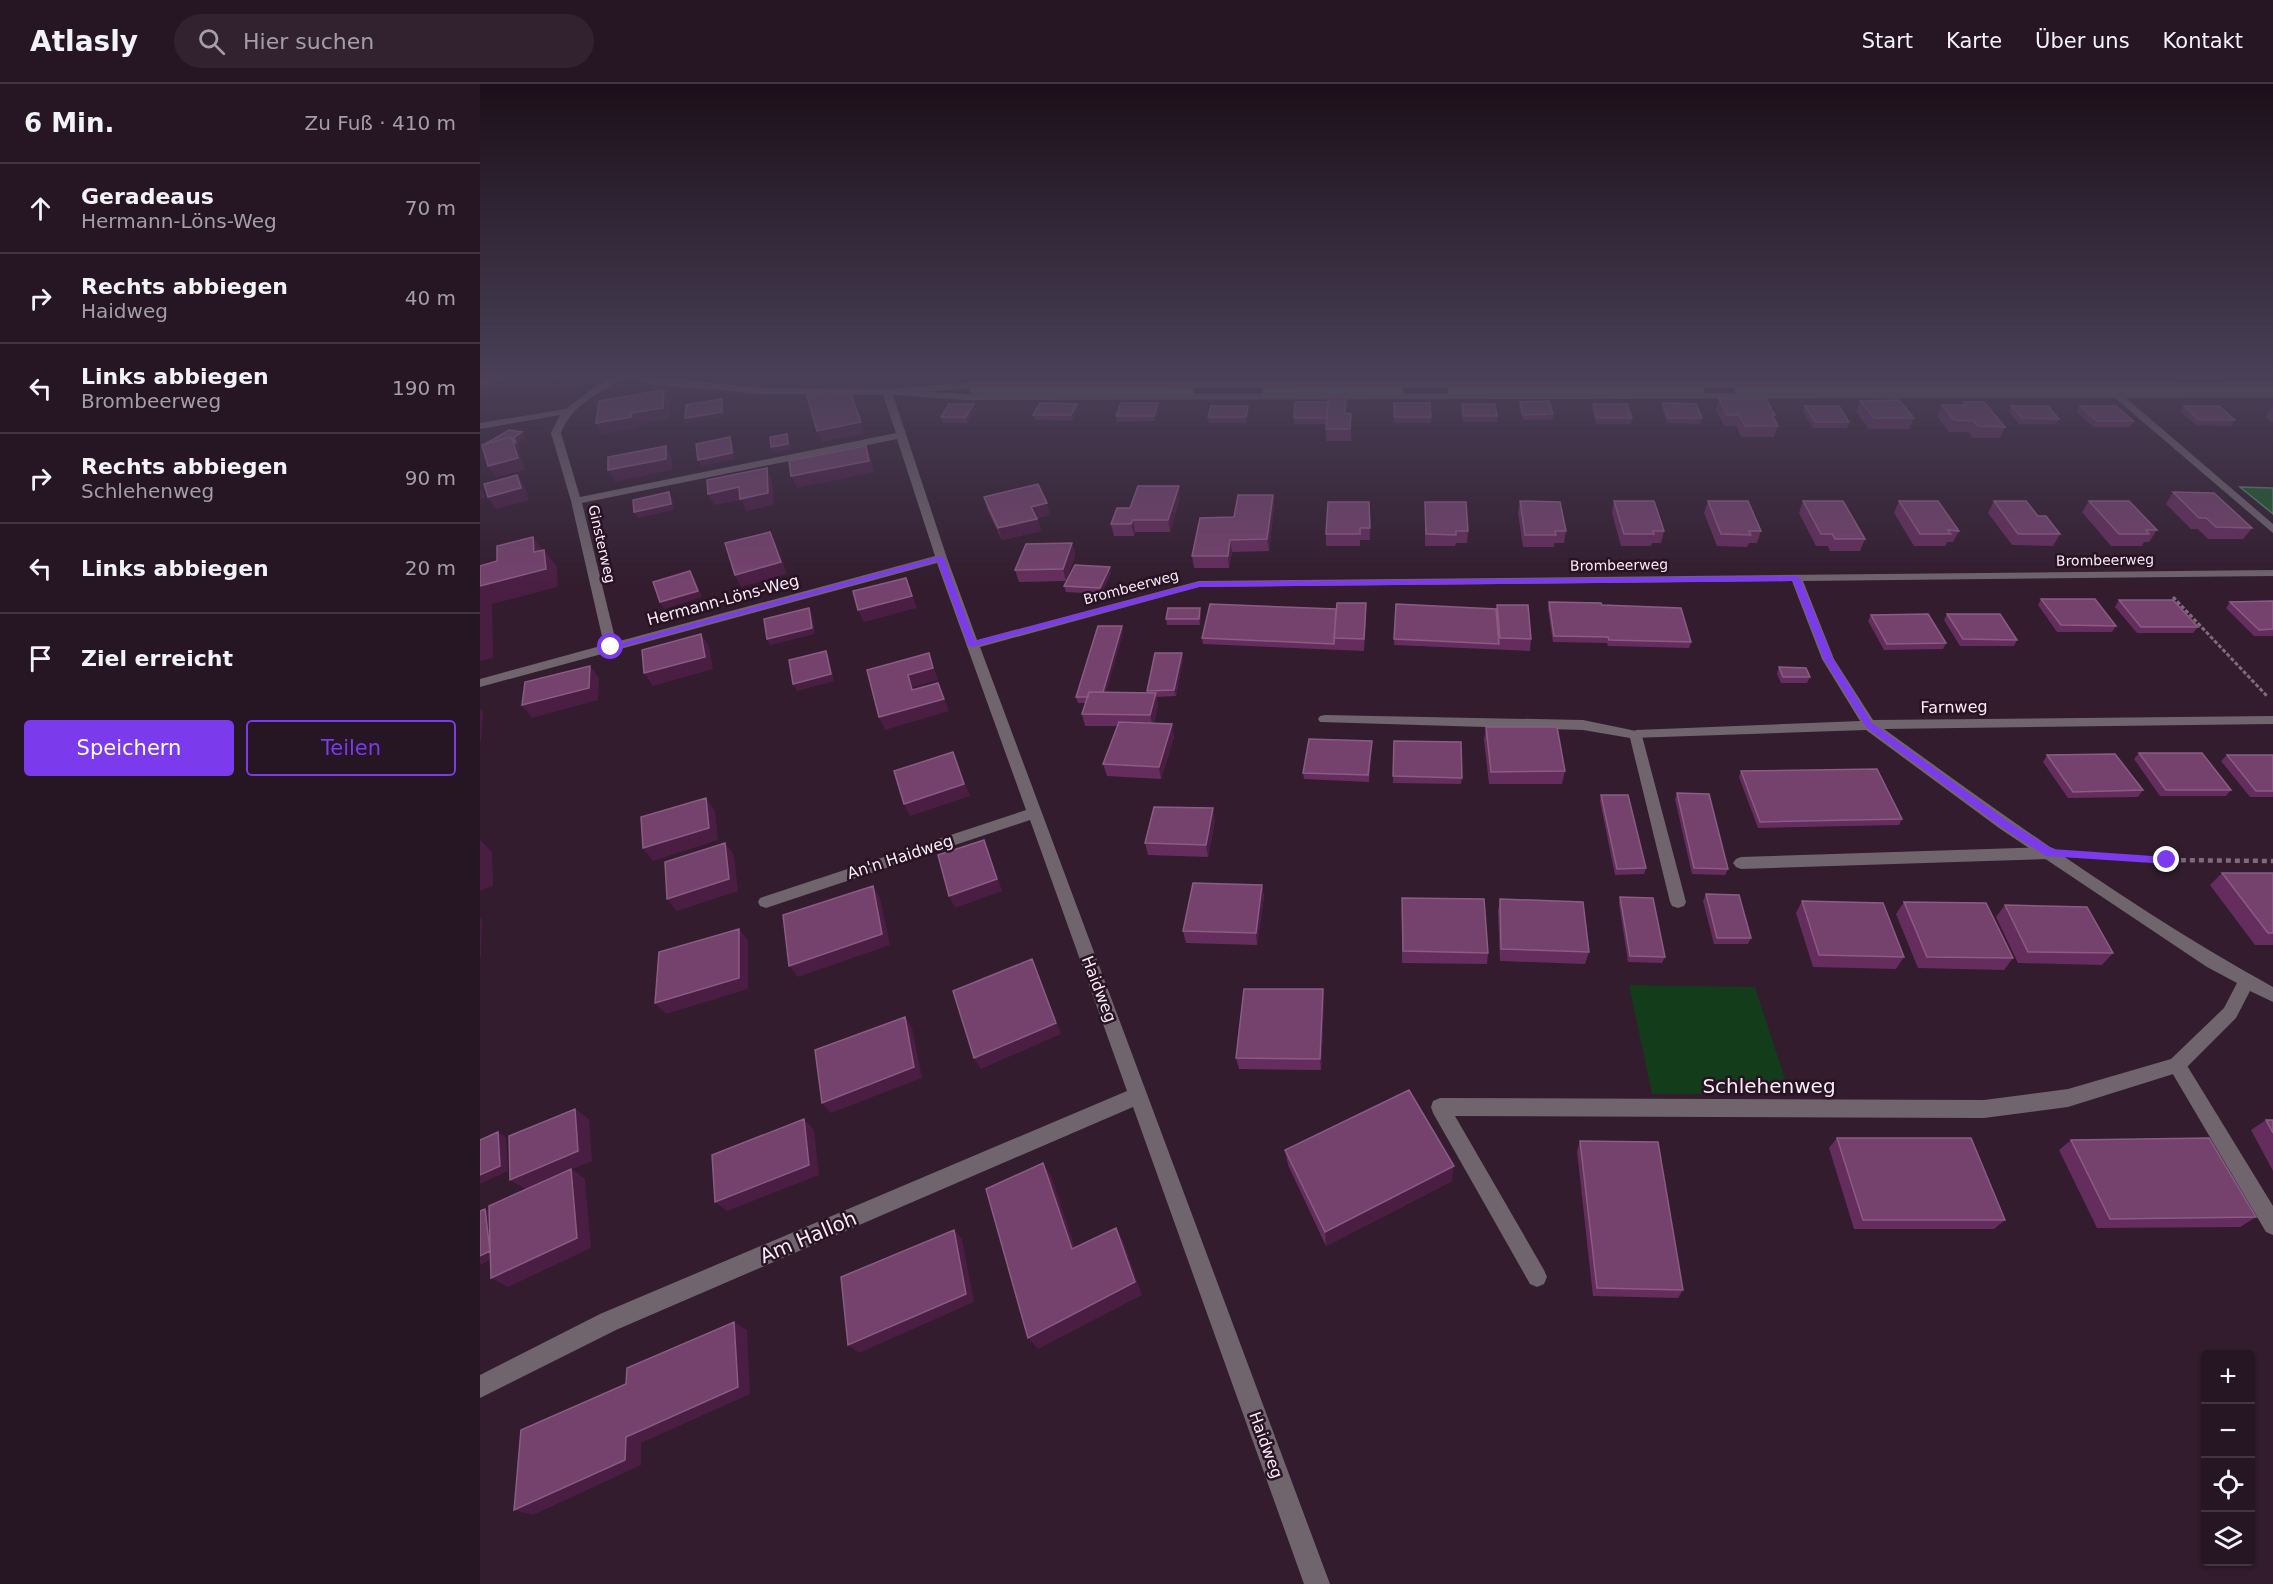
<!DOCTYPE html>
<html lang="de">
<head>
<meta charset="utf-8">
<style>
  :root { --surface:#261522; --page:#32222f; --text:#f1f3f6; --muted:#a49fa5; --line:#423440; --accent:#7c3aed }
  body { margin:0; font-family:"DejaVu Sans",sans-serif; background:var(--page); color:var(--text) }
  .controls { position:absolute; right:18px; bottom:18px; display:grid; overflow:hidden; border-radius:6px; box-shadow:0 2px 4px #0004 }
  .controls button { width:54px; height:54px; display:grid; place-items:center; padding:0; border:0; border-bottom:2px solid var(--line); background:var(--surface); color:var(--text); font:30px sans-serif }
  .stop { position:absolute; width:18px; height:18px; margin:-14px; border:4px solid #7c3aed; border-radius:50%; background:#fff }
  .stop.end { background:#7c3aed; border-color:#fff; box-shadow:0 2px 6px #0008 }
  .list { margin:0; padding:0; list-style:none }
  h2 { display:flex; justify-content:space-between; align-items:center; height:78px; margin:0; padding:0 24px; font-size:26px }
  h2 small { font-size:20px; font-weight:400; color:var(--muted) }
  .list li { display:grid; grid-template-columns:39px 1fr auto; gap:18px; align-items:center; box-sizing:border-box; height:90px; padding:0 24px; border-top:2px solid var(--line) }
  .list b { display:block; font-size:22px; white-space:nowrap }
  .list p { margin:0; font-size:20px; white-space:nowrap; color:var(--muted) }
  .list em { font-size:20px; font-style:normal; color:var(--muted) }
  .actions { display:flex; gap:12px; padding:18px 24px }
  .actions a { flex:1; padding:14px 0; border:2px solid var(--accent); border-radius:6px; text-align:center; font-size:21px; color:var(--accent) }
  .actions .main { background:var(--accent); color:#fff }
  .icon { flex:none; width:33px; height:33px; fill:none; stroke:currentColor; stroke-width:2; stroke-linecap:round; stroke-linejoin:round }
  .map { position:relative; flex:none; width:1793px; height:1500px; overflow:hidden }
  header { display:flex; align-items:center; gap:36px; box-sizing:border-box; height:84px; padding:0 30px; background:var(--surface); border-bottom:2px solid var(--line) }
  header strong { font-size:28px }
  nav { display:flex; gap:33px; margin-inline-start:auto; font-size:21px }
  .search { width:420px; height:54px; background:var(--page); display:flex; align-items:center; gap:15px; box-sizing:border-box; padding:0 21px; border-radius:33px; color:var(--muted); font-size:22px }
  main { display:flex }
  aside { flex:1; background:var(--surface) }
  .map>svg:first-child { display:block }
  .green { fill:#133c1a }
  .water { fill:#195e28; stroke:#5c8866; stroke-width:1.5 }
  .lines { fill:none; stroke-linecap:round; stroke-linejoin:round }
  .stream { stroke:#5c8866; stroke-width:7 }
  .path-far1 { stroke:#7f6b7b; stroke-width:3; stroke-dasharray:4 2; stroke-linecap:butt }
  .path { stroke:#7f6b7b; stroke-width:4.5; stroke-dasharray:5 4; stroke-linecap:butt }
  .lane { fill:#70646d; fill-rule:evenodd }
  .street { fill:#70646d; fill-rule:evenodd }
  .wall { fill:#652d5d }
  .shaded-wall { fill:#4a1e43 }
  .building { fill:#75426d; stroke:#8a5c82; stroke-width:1.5 }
  .route { fill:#7c3aed }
  .labels { text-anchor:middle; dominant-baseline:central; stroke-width:5; stroke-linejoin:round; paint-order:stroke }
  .far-street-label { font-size:14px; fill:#faeaf6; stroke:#281324 }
  .street-label { font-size:16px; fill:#faeaf6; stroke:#281324 }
  .near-street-label { font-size:20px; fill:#faeaf6; stroke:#281324 }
</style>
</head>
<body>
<header>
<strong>Atlasly</strong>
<div class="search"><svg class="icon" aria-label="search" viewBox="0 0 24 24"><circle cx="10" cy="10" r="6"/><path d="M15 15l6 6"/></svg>Hier suchen</div>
<nav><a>Start</a><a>Karte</a><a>Über uns</a><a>Kontakt</a></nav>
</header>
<main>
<aside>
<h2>6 Min.<small>Zu Fuß · 410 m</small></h2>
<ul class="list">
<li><svg class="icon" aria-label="ahead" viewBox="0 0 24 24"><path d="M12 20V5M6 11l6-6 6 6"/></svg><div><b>Geradeaus</b><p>Hermann-Löns-Weg</p></div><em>70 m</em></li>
<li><svg class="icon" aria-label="right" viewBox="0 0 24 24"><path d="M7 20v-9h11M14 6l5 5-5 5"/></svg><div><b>Rechts abbiegen</b><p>Haidweg</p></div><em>40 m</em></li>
<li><svg class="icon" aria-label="left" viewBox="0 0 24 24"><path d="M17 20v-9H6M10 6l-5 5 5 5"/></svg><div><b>Links abbiegen</b><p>Brombeerweg</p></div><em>190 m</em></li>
<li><svg class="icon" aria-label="right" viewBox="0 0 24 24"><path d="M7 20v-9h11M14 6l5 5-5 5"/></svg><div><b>Rechts abbiegen</b><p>Schlehenweg</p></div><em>90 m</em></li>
<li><svg class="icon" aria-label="left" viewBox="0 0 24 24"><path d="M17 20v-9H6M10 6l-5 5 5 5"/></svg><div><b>Links abbiegen</b></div><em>20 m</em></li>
<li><svg class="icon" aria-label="arrive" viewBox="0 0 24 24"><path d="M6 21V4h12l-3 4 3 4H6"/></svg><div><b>Ziel erreicht</b></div></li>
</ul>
<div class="actions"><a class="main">Speichern</a><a>Teilen</a></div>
</aside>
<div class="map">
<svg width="1793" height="1500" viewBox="0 0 1793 1500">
  <rect width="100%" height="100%" fill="#321c2e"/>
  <path class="green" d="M1695,293H1780L1788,298L1702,297Z
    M1149,901L1275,903L1310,1010H1172Z"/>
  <path class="water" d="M1760,403L1793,404V430L1792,429Z"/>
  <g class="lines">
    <path class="stream" d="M493,306L711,308
      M971,307H1221
      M1258,307L1793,306
      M786,308L920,307"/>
    <path class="path-far1" d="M1693,513L1787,612"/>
    <path class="path" d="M1620,772L1687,776L1793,777"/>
    <path class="lane" d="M494,298H1793V304H494L407,311L402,308L407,305Z
      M845,631L1103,636L1161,648L1206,818L1204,822L1198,824L1192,822L1190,818L1150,654L1103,646L840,638L838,635L840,632Z
      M1570,763L1575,765L1578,769L1575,773L1570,775L1261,785L1256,783L1253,779L1256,775L1261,773Z
      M1697,973L1703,975L1793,1122V1151L1786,1148L1691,987L1688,981L1691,975Z"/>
    <path class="street" d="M135,292H162L285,304L407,305L486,310L1793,308V314H1646L1793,440V449L1635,314L486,316L413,311L467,474L497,556L719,497L1793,486V492L1323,497L1354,575L1393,636L1793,632V640L1404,645C1530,736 1657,828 1793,903V918L1770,907L1756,934L1703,987L1588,1023L1504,1034L975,1032L1064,1186L1067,1193L1064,1200L1057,1203L1050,1200L953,1029L951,1023L953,1017L960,1014L1504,1016L1588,1005L1691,975L1744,924L1757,899L1727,883L1519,744L1386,646L1151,654L1149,651L1156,646L1380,637L1342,575L1312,497L719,503L500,563L850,1500H824L653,1023L136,1246L0,1314V1291L120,1230L647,1007L550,736L286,824L280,822L278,818L280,814L546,726L457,479L0,603V595L124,561L91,417L71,349L80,331L0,345V339L86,325L110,306ZM146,293L169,300L285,310L403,311L416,349L100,413L81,349C91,320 122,308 146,293ZM417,355L455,472L136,558L102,419Z"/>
  </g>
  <path class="wall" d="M1239,315L1295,331L1294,335L1298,342L1294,353H1261L1256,342H1244L1236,326Z
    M1380,317L1434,334L1429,345H1389L1376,328Z
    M1040,318L1073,330V336H1043L1039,324Z
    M1484,318L1525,343L1520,354H1493L1488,348H1469L1457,332L1462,321H1483Z
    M914,319L951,333V339H914Z
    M1183,319L1222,334L1220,340L1187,339L1182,325Z
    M597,320L598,326L592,337L555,336L553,331Z
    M982,320L1017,332V338H983Z
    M1113,320L1152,334L1151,340H1116L1112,326Z
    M768,322L769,327L766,339H729L728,333Z
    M1325,322L1369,338L1367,344H1333L1323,328Z
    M1531,322L1579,335L1576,340H1539L1528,327Z
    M1600,322L1653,337L1650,343H1613L1597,328Z
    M1704,322L1755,336L1751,342L1716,341L1700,328Z
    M1793,322V339L1785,333Z
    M679,325L675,337L637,338L636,332Z
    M496,326L488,339H463L461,333Z
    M866,330L871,341V357H846V340H814V334Z
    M1693,408L1772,444L1763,455H1728L1718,445H1711L1686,420Z
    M793,411L794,422L789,467L752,468L749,484H714L712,472L754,433Z
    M504,413L570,431L557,434L561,447L522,456L507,425Z
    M700,414L690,448H655L654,452H634L631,440L650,424Z
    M1040,417L1086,447L1084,459H1074V463H1043L1038,429Z
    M1134,417L1184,447L1181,459H1172L1171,462H1141L1132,429Z
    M1228,417L1281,447L1277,459H1269L1267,463L1237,462L1224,429Z
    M1323,417L1385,455L1380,467H1350L1348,462H1336L1319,429Z
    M1419,417L1479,447L1473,458H1467L1465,462H1434L1414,429Z
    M1514,417L1558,432L1580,450L1573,462L1532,461L1508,429Z
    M1609,417L1677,446L1669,458H1664L1662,462H1631L1602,428Z
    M889,418L890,456H880V462H846V450Z
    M945,418L988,447L987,459H976L975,462H945Z
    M592,459L595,471L586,497L539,498L535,486Z
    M631,489L621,510L586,508L584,502Z
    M1561,515L1636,542L1632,548H1577L1558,521Z
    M1639,516L1718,543L1713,549H1657L1635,523Z
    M1793,517V552H1774L1746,524L1750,518Z
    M1069,518L1122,521L1211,558L1209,564L1128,562L1127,559L1073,558L1068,524Z
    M916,520L1017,528V521L1051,555L1050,567L914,561Z
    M721,530L720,541H687L686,535Z
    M1467,530L1537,556L1534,562H1480L1464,536Z
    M1391,531L1466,559L1463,565L1404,566L1388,537Z
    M886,532L884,567L723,560L722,554Z
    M642,542L643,548L626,608L667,609V607L703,575L696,612L676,613L678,621L674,639L694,653L681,695L627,692L623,680L637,642H605L602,630L606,619H598L596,613Z
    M1299,583L1330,593L1327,599H1301L1297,590Z
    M1006,643L1085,687L1082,700H1009L1004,656Z
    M892,657L889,698L824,695L823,689Z
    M914,657L982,694L981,700L913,699Z
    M1659,669L1751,706L1746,712H1680L1654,675Z
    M1567,671L1663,706L1658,713L1588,714L1563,678Z
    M1747,671H1793V713H1770L1741,677Z
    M1261,687L1422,735L1419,741L1278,744L1259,693Z
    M1197,709L1248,785L1245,791L1212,790L1195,715Z
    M1121,711L1166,784L1164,790L1135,791L1120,717Z
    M735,736L728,773L668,771L665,759Z
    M1742,789H1793V861H1775L1730,801Z
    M782,801L784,813L777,861L706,859L703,847Z
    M1226,810L1271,854L1268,860H1234L1223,817Z
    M1140,813L1185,873L1182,879L1148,878L1139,819Z
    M1020,815L1109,868L1105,880L1020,877L1018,827Z
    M1322,817L1424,873L1416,885L1333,883L1316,829Z
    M1424,818L1533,874L1524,886L1438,884L1416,830Z
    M1525,821L1633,869L1622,881L1538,879L1516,833Z
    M922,826L1008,869L1007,880L922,879Z
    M843,905L844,916L841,986L759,985L756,974Z
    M1786,1036H1793V1087L1771,1046Z
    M1357,1054L1525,1136L1514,1145H1374L1349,1064Z
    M1591,1056L1776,1133L1760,1143L1617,1144L1579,1066Z
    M1100,1057L1203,1206L1198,1214L1113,1212L1097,1067Z
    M805,1066L972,1097L846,1162L808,1081Z"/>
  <path class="shaded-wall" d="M30,292H82L81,296L17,307V310L0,313V301L10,296Z
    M184,306L190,317L189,335L158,341L157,344L123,350L116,339L151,329Z
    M370,308L385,349L342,358L337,347Z
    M242,315L244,321L245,333L208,339L205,334Z
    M678,319L679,325L675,337L674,332Z
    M494,320L496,326L488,339L486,333Z
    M597,320L598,326L592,337L591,331Z
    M768,322L769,327L766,339V333Z
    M42,348L46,354L38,359L40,365H38L45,386L16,393L8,382L31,353H34Z
    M307,350L309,356L311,365L294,369L291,363Z
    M250,353L253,359L255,375L221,382L218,376Z
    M186,362L192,374V386L135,398L128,386Z
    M386,362L391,374L394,388L317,404L311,392Z
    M287,384L292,396L294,421L266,427L261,416L234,421L228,410Z
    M37,391L45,403L49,416L16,425L8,413Z
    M699,402L700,414L690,448L688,436Z
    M0,404L5,413L0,415Z
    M189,408L192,414L194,426L158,434L154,428Z
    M793,411L794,422L789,467L787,455Z
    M567,419L570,431L554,435L551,423Z
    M557,435L561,447L522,456L518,444Z
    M653,436L655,448L654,452L651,440Z
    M290,448L296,460L307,490L261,503L255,491Z
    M53,453L65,469L64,466L77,483L78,503L12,520L13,574L0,577V502L54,468Z
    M750,456L752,468L749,484L748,472Z
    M592,459L595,471L586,497L583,485Z
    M630,483L631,489L621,510L620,504Z
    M210,487L214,493L222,513L184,525L180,518Z
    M426,494L437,524L384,538L378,526Z
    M329,524L332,530L335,550L290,561L287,555Z
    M720,524L721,530L720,541L719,535Z
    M642,542L643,548L623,619L621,613Z
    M221,550L229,562L233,585L173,602L164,589Z
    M346,567L349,573L354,597L317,607L313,600Z
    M449,569L458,596L433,603L438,618L432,606L428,591Z
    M702,569L703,575L696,612L694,606Z
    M110,582L119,594L118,616L52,634L42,621Z
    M458,599L469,627L405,646L399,633Z
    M676,609L678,621L673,643L670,631Z
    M0,625L3,628L1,657H0Z
    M692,640L694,653L681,695L679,683Z
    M473,668L490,712L430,732L424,720Z
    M226,714L235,727L238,756L173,777L163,764Z
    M733,724L735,736L728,773L726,761Z
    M0,756L12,768L13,802L0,807Z
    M504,756L509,768L522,807L475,824L469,812Z
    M245,759L254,771L258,807L197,827L187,815Z
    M782,801L784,813L777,861L776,849Z
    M393,802L400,814L410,861L318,893L309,882Z
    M0,834L2,836L1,872L0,873Z
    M259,845L268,856V905L186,930L175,919Z
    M552,875L581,950L501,985L494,974Z
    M843,905L844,916L841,986L840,975Z
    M425,933L432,944L442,994L351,1029L342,1019Z
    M95,1025L109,1035L112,1077L92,1085L105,1095L111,1164L28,1203L11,1194L45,1105L30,1096Z
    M324,1035L334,1046L339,1091L247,1127L235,1118Z
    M18,1048L26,1053L28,1087L0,1100V1091Z
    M563,1079L572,1094L600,1179L592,1165Z
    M974,1082L972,1097L846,1162L845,1148Z
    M5,1125L13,1130L18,1172L0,1181V1172Z
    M636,1144L643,1157L662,1211L558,1265L548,1254Z
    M474,1146L482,1155L494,1218L379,1269L368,1261Z
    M254,1238L267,1246L270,1310L161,1359V1381L53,1431L34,1426L146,1353Z"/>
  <path class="building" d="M0,292H30L10,296L9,299L0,301Z
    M184,306L183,324L151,329V333L116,339L119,317Z
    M343,308H355L357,311L370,308L381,338L337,347L327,312Z
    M848,313H866L865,329L871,330L870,345H846Z
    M242,315V328L205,334L206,321Z
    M1239,315H1286L1295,331H1292L1298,342H1265L1259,331H1247Z
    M1419,316L1434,334H1394L1380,317Z
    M1069,317L1073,330L1043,331L1040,318Z
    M815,318H848L847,334H814Z
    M1484,318H1504L1525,343L1498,342L1493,337L1474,336L1462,321H1487Z
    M560,319L597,320L591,331H553Z
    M641,319H678L674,332H636Z
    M914,319H950L951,333H914Z
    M1183,319L1216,320L1222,334H1188Z
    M469,320H494L486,333H461Z
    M982,320H1015L1017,332H983Z
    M1113,320H1147L1152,334H1117Z
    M731,322H768L766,333H728Z
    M1325,322H1359L1369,338H1335Z
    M1531,322H1568L1579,335L1542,334Z
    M1600,322H1636L1653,337H1617Z
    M1704,322H1739L1755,336H1719Z
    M29,346L42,348L34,353L36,359H35L31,353L5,360Z
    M307,350L308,360L291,363L290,353Z
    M31,353L38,374L8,382L2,361Z
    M250,353L252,369L218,376L216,360Z
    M186,362V375L128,386V373Z
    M386,362L389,377L311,392L309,377Z
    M287,384L288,409L260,415L259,403L228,410L227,396Z
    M37,391L41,404L8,413L4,400Z
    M558,400L567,419L551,423L557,435L518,444L504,413Z
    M658,402H699L688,436H653L651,440H631L637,424H650Z
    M189,408L191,420L154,428L153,416Z
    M1693,408L1734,409L1772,444L1736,443L1726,434H1719Z
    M758,411H793L787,455L750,456L748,472H712L720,434L754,433Z
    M1040,417L1080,418L1086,447H1075L1076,451H1045Z
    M1134,417H1174L1184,447H1173L1174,450H1144Z
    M1228,417H1268L1281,447H1269L1271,451L1241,450Z
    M1323,417H1363L1385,455H1355L1352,450H1341Z
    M1419,417H1458L1479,447L1468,446L1471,450H1440Z
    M1514,417H1546L1558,432H1566L1580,450H1538Z
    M1609,417H1649L1677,446H1666L1669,450H1639Z
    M848,418H889L890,444H880V450H846Z
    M945,418H986L988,447H976V451L946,450Z
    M290,448L301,478L255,491L245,459Z
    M53,453L54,468L64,466L66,485L0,502V482L17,477V462Z
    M592,459L583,485L535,486L546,460Z
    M595,481L630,483L620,504L584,502Z
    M210,487L218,507L180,518L173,498Z
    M426,494L432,512L378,526L373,507Z
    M1561,515H1615L1636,542L1581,541Z
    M1639,516H1693L1718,543H1661Z
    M1793,517V545L1779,546L1750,518Z
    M1069,518L1121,519L1122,521L1201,524L1211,558L1129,556L1128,553L1074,552Z
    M857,519H886L884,555L854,554Z
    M730,520L856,525L854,560L722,554Z
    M916,520L1016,525L1019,560L914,555Z
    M1017,521H1048L1051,555L1020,554Z
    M329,524L332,544L287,555L284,535Z
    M688,524H720L719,535H686Z
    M1448,530L1466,559L1407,560L1391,531Z
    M1467,530H1520L1537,556L1483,555Z
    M618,542H642L623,608H609L608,613H596Z
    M221,550L225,573L164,589L162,566Z
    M346,567L351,590L313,600L309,576Z
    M449,569L453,584L428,591L432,606L458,599L464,615L399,633L387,586Z
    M675,569H702L694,606L667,607Z
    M110,582L109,604L42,621L45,598Z
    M1299,583L1326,584L1330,593H1303Z
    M609,608L676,609L670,631L602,630Z
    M639,638L692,640L679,683L623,680Z
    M1006,643H1077L1085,687L1011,688Z
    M829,655L892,657L888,691L823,689Z
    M914,657L981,658L982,694L913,692Z
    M473,668L484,700L424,720L414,687Z
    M1659,669H1722L1751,706H1686Z
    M1635,670L1663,706L1593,708L1567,671Z
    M1747,671H1793V707H1776Z
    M1397,685L1422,735L1280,738L1261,687Z
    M1197,709L1229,710L1248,785L1214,784Z
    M1121,711H1148L1166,784L1137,785Z
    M226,714L229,744L163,764L161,733Z
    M674,723L733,724L726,761L665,759Z
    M504,756L517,795L469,812L458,771Z
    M245,759L249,795L187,815L185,778Z
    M1742,789H1793V849H1788Z
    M713,799L782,801L776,849L703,847Z
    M393,802L402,850L309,882L303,831Z
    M1226,810L1259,811L1271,854H1237Z
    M1140,813L1173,814L1185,873L1150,872Z
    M922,814L1004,815L1008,869L923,867Z
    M1020,815L1103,818L1109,868L1021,865Z
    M1322,817L1403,819L1424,873L1339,871Z
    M1424,818L1506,819L1533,874L1447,873Z
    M1525,821L1607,823L1633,869L1548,868Z
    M259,845V894L175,919L179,868Z
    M552,875L576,939L494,974L473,907Z
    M764,905H843L840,975L756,974Z
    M425,933L434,983L342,1019L335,966Z
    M929,1006L974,1082L845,1148L805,1066Z
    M95,1025L98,1067L30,1096L29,1052Z
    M324,1035L329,1081L235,1118L232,1071Z
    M1786,1036H1793V1049Z
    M18,1048L20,1082L0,1091V1056Z
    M1357,1054H1491L1525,1136H1383Z
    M1729,1054L1776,1133L1630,1135L1591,1056Z
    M1100,1057L1178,1058L1203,1206L1117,1204Z
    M563,1079L592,1165L636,1144L655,1198L548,1254L506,1105Z
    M91,1085L97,1154L11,1194L9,1122Z
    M5,1125L10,1167L0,1172V1127Z
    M474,1146L486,1210L368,1261L361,1193Z
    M254,1238L258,1303L146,1353L145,1376L34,1426L41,1346L146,1300L147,1284Z"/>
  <linearGradient id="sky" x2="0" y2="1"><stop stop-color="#1c0f19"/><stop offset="0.58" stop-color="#494057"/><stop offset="1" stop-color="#494057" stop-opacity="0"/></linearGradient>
  <rect width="1793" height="502" fill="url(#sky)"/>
  <path class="route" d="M461,472L464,474L495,557L719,498L1316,492L1320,494L1353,575L1392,639L1527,737L1572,765L1687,773L1692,776L1687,780L1566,772L1520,742L1386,643L1344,575L1313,497L719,503L492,563L488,561L458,477L134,565L127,563Z"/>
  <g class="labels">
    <g class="far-street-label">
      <text transform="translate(122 460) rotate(77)">Ginsterweg</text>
      <text transform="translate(1625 476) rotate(-1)">Brombeerweg</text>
      <text transform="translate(1139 481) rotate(-1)">Brombeerweg</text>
      <text transform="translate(651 503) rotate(-15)">Brombeerweg</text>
    </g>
    <g class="street-label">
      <text transform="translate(243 516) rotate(-15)">Hermann-Löns-Weg</text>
      <text transform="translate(1474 623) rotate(-1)">Farnweg</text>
      <text transform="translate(420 773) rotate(-18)">An'n Haidweg</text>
      <text transform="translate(619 905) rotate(69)">Haidweg</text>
      <text transform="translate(786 1361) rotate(70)">Haidweg</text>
    </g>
    <g class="near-street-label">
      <text x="1289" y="1002">Schlehenweg</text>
      <text transform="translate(328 1153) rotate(-23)">Am Halloh</text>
    </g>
  </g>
</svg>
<div class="controls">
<button>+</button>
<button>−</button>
<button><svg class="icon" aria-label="locate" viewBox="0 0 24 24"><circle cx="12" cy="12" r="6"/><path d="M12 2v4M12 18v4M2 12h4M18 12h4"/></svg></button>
<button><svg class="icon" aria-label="layers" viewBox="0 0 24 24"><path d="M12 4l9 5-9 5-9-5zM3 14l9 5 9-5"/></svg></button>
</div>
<div class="stop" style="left:131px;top:563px"></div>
<div class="stop end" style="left:1687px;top:776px"></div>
</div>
</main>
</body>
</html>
